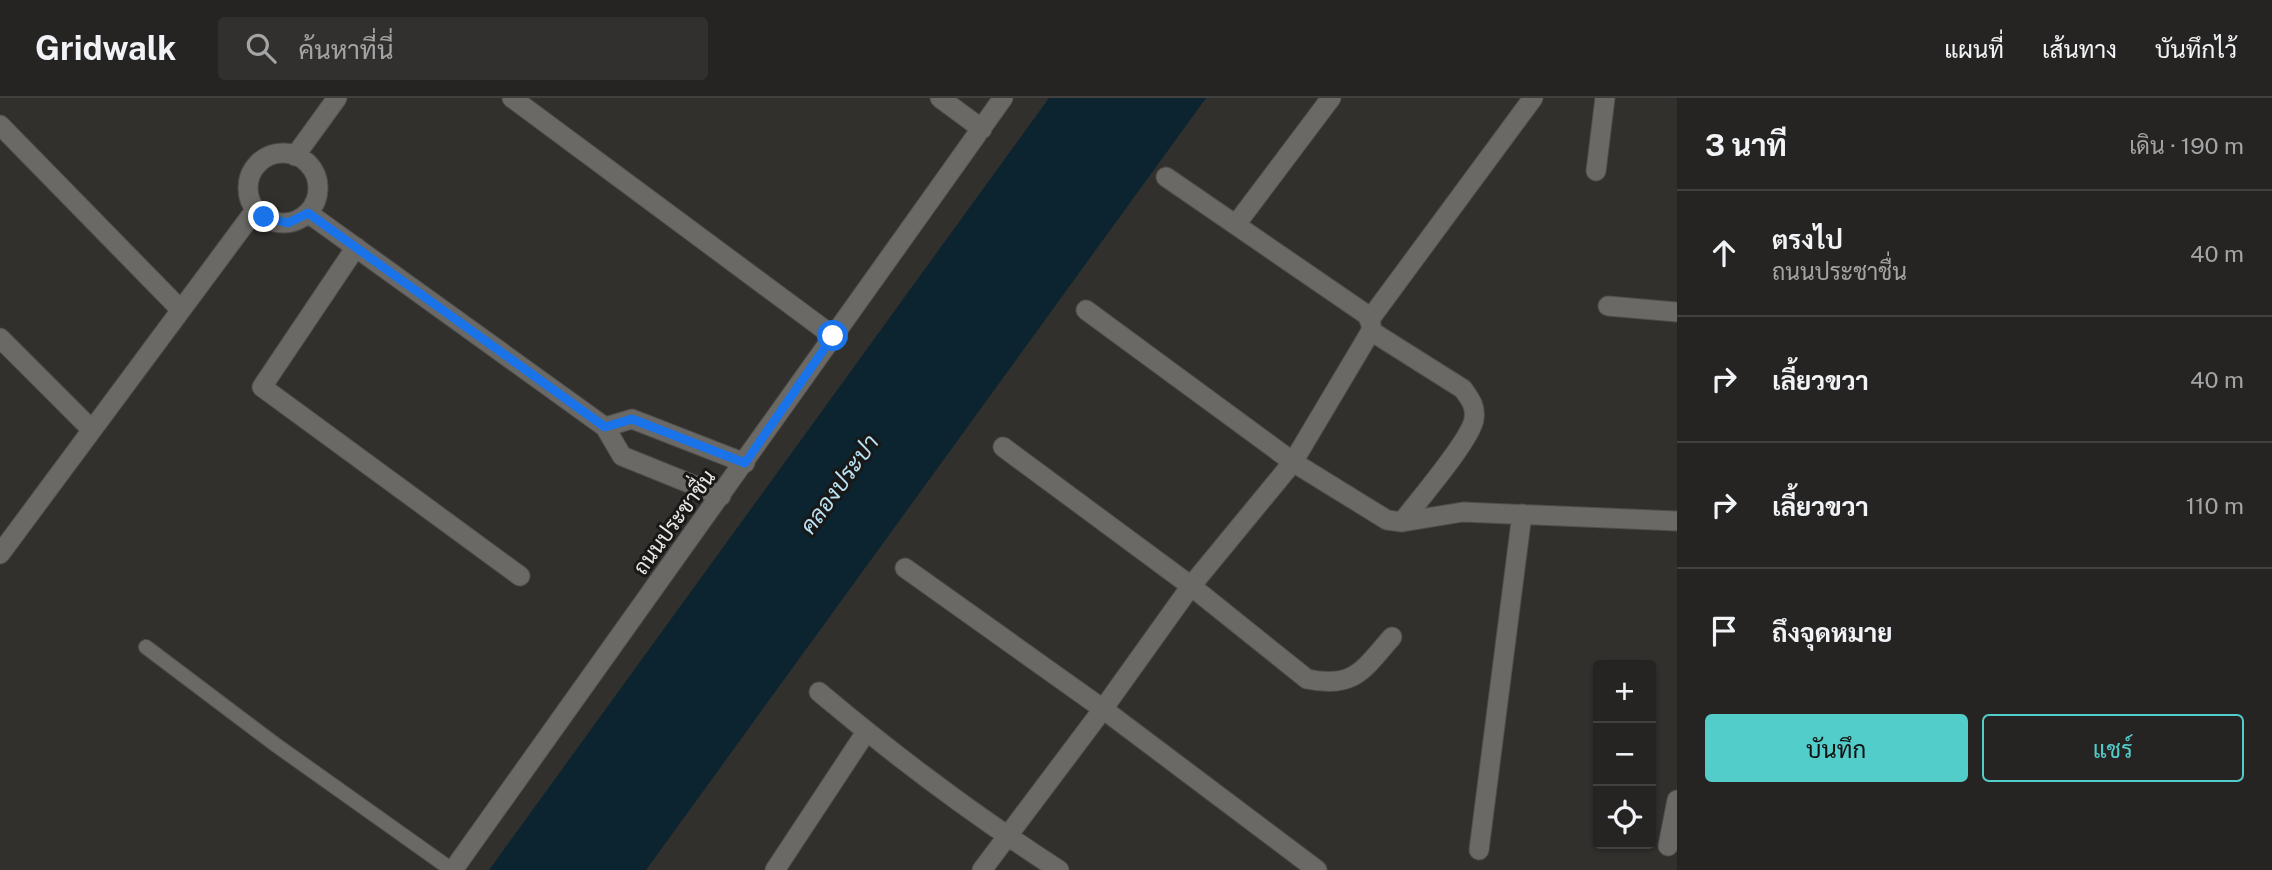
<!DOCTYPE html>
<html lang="th">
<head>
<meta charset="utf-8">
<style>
  :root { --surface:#262422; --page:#32302f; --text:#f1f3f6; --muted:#a4a4a5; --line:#424140; --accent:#53cdca }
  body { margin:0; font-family:"Public Sans",Sarabun,sans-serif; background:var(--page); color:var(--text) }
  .controls { position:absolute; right:21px; bottom:21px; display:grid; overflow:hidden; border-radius:7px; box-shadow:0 2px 5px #0004 }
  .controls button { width:63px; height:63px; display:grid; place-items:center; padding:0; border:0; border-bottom:2px solid var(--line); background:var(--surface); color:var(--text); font:35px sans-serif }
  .stop { position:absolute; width:21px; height:21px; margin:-16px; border:5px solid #1a73e8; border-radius:50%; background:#fff }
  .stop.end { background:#1a73e8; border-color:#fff; box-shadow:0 2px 7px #0008 }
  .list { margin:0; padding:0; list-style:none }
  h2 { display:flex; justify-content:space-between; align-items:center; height:91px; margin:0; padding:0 28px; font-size:30px }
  h2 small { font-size:23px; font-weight:400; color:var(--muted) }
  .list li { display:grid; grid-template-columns:46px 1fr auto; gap:21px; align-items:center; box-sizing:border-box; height:126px; padding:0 28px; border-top:2px solid var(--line) }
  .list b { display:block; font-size:26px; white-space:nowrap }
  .list p { margin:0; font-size:23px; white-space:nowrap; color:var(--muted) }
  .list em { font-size:23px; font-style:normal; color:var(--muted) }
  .actions { display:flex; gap:14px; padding:21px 28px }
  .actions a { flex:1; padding:16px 0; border:2px solid var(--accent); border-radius:7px; text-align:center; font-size:24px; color:var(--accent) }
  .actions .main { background:var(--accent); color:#111 }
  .icon { flex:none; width:38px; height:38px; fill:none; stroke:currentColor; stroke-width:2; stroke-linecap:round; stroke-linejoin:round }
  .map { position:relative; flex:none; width:1677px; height:772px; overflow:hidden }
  header { display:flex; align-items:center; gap:42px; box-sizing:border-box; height:98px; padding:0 35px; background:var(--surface); border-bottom:2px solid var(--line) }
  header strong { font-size:33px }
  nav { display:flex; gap:38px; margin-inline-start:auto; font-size:24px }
  .search { width:490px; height:63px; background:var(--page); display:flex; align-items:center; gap:18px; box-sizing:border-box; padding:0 24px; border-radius:7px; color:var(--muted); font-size:26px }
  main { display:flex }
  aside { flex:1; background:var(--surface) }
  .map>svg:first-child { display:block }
  .water { fill:#0b242f }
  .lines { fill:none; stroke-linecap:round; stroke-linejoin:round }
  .service-casing { stroke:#504e4c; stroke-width:16 }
  .minor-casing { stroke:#504e4c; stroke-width:21 }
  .service { stroke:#6b6965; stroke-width:14 }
  .minor { stroke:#6b6965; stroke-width:19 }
  .route { stroke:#1a73e8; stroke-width:9 }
  .labels { text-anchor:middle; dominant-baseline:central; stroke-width:6; stroke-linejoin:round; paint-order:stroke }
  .street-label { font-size:21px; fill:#e9e8e6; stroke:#191817 }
  .water-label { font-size:23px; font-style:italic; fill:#bae2f5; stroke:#191817 }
</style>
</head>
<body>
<header>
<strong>Gridwalk</strong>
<div class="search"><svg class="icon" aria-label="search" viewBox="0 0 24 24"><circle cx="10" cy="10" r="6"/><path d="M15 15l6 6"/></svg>ค้นหาที่นี่</div>
<nav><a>แผนที่</a><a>เส้นทาง</a><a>บันทึกไว้</a></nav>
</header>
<main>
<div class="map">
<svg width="1677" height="772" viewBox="0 0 1677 772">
  <rect width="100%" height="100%" fill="#32302d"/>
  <path class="water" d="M1049,0H1206L646,772H489Z"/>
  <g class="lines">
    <defs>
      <path id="service" d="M146,549L276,647L452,772"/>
      <path id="minor" d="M512,0L833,238
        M940,0L982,31
        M0,27L181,212
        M248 90a35 35 0 1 1 70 0a35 35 0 1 1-70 0Z
        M295,58L337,0
        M1596,73L1605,0
        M1166,79L1367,217L1371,226V233L1463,291C1470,301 1476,308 1474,321C1471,342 1417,404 1402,424
        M308,115L605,329
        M1237,125L1331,0
        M356,149L262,289L520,478
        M1608,208L1677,214
        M1086,212L1293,364L1387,422L1402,424L1463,414L1677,423
        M1370,221L1533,0
        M0,240L92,332
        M1003,349L1191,488L1307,581C1354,591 1363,572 1392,539
        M721,398L622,358L605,329L632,321L745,365
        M0,456L256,111
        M905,470L1103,611L1317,772
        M819,594C895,658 975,718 1059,772
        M1668,748L1677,702
        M1479,752L1522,416
        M453,772L1003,0
        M775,772L866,634
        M982,772L1103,611L1191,488L1293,364L1371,233"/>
    </defs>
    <use href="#service" class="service-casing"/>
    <use href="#minor" class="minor-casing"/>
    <use href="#service" class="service"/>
    <use href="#minor" class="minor"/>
  </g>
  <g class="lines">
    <path class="route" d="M264,119L288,125L308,115L605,329L632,321L745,365L833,238"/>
  </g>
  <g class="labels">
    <g class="street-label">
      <text transform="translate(674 424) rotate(-54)">ถนนประชาชื่น</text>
    </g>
    <g class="water-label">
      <text transform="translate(839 386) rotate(-54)">คลองประปา</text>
    </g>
  </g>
</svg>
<div class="controls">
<button>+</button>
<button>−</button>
<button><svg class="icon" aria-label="locate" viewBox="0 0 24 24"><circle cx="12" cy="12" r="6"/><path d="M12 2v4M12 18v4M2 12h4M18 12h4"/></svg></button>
</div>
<div class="stop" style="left:833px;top:238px"></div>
<div class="stop end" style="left:264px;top:119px"></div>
</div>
<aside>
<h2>3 นาที<small>เดิน · 190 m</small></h2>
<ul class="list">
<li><svg class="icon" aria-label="ahead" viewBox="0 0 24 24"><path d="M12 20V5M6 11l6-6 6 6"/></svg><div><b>ตรงไป</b><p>ถนนประชาชื่น</p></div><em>40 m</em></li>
<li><svg class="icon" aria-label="right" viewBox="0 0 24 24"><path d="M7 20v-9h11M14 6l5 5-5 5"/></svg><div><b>เลี้ยวขวา</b></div><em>40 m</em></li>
<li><svg class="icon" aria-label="right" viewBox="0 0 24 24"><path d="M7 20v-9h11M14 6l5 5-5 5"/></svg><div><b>เลี้ยวขวา</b></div><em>110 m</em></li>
<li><svg class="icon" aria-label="arrive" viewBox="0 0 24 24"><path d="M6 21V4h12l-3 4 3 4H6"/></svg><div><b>ถึงจุดหมาย</b></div></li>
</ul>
<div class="actions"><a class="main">บันทึก</a><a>แชร์</a></div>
</aside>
</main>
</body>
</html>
